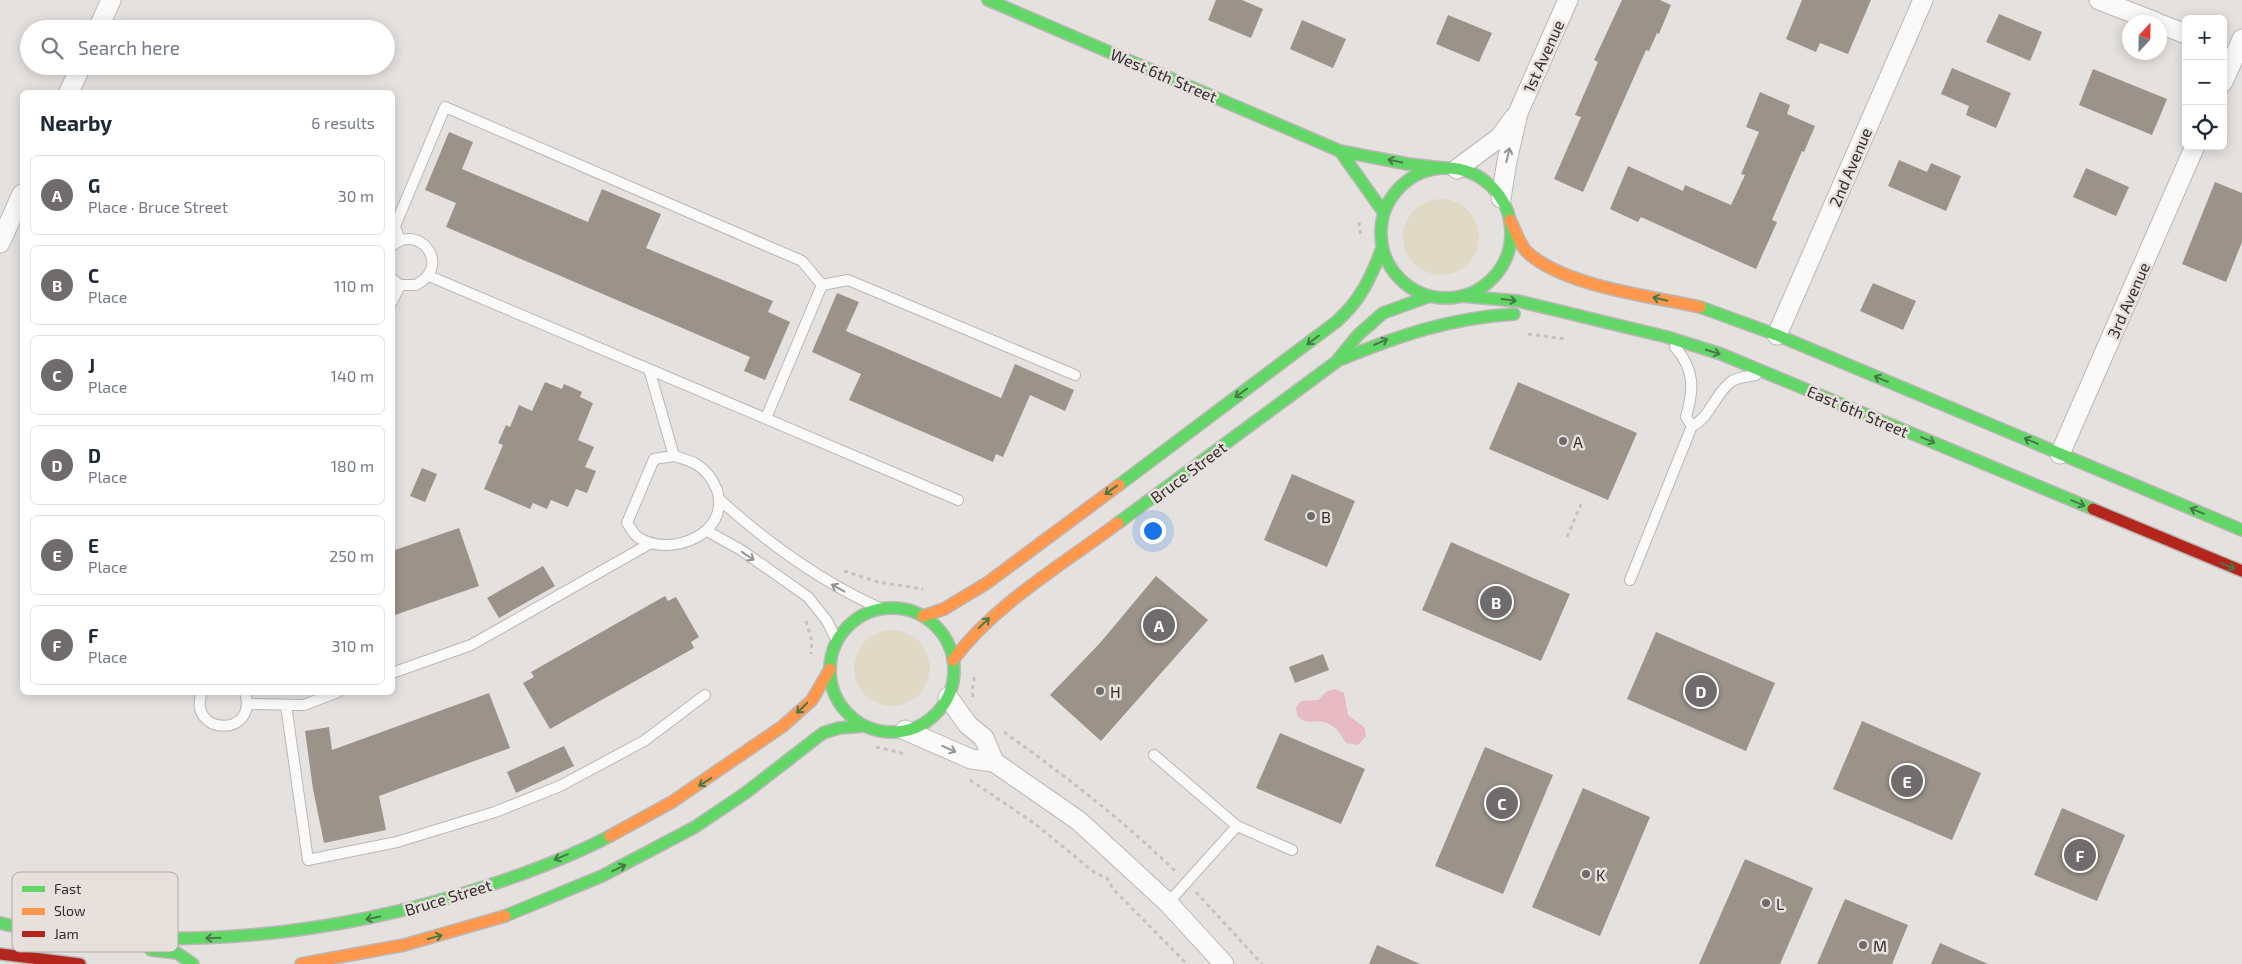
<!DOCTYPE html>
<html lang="en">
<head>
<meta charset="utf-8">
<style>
  :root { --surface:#fff; --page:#f6f6f7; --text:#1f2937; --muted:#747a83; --line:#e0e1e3; --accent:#6f6c6b }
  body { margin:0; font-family:"Exo 2",sans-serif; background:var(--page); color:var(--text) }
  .controls { position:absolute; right:15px; top:15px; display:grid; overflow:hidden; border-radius:8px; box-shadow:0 2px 12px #0003 }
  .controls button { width:45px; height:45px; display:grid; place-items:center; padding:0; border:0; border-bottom:1px solid var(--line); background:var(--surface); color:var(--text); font:25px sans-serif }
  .compass { position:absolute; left:2122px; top:15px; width:45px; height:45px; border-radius:50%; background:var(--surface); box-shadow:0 2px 12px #0003; rotate:22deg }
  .you { position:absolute; left:1152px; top:530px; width:18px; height:18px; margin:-12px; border:4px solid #fff; border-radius:50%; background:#1a73e8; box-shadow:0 0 0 8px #1a73e833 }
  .badge { display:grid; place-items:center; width:32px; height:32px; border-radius:50%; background:var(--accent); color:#fff; font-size:16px; font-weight:700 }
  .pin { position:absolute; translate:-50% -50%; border:2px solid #fff; box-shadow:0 1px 5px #0006 }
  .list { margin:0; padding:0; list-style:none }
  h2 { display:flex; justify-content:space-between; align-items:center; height:65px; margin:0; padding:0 20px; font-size:21px }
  h2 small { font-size:16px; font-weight:400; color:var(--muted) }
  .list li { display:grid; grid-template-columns:32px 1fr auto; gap:15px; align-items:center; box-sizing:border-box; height:80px; margin:0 10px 10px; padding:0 10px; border:1px solid var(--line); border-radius:8px }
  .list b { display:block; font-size:19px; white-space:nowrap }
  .list p { margin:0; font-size:16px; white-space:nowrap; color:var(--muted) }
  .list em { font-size:16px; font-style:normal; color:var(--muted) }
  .icon { flex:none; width:28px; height:28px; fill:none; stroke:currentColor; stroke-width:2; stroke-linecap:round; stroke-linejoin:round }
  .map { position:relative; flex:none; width:2242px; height:964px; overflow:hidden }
  .search { position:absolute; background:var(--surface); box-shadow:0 2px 12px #0003; left:20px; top:20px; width:375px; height:55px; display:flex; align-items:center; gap:12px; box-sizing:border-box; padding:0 18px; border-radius:28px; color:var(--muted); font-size:19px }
  .panel { position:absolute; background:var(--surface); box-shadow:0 2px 12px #0003; left:20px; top:90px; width:375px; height:605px; border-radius:8px }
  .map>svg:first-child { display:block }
  .green { fill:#e0d9c6 }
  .water { fill:#e6bbc4 }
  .building { fill:#9b938a }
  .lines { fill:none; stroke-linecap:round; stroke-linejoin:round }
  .lane-casing { stroke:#bab7b5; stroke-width:12 }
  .street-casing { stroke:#bab7b5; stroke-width:21 }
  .fast-casing { stroke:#bab7b5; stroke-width:14 }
  .slow-casing { stroke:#bab7b5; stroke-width:14 }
  .jam-casing { stroke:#bab7b5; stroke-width:14 }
  .path { stroke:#c4c2c1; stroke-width:3; stroke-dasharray:4 4; stroke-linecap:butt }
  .lane { stroke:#fbfafa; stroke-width:10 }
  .street { stroke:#fbfafa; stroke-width:19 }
  .fast { stroke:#63d668; stroke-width:11 }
  .slow { stroke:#ff974d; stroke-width:11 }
  .jam { stroke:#b3261e; stroke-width:11 }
  .oneway { stroke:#969493 }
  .oneway2 { stroke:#477947 }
  .poi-dot { fill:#6f6c6b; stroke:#e8e0dc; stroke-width:2 }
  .labels { text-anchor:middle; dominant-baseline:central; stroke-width:5; stroke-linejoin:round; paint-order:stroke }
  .street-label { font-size:16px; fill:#302d2c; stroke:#e8e0dc }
  .poi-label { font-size:16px; fill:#302d2c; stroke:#e8e0dc; text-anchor:start }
  .key { fill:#e8e0dc; stroke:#b1aaa7; stroke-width:1 }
  .key-label { font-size:14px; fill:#302d2c }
</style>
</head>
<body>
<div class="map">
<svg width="2242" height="964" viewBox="0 0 2242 964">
  <rect width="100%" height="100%" fill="#e5e1df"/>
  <path class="green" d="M1403 237a38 38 0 1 1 76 0a38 38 0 1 1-76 0Z
    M854 668a38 38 0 1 1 76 0a38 38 0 1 1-76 0Z"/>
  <path class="water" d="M1335,689L1344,693L1348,715L1365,728L1366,736L1358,745L1346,743C1341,735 1337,727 1327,723C1316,719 1303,726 1297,715L1296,707L1301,701L1318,700L1327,691Z"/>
  <path class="building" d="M1216,0H1242L1263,9L1251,38L1208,20Z
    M1622,0H1660L1671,5L1659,34L1657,33L1649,51L1646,50L1583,192L1554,179L1581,117L1575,115L1598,62L1594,60Z
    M1802,0H1871L1848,54L1820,43L1816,52L1786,39Z
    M1999,14L2042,32L2030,61L1986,42Z
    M1448,15L1492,33L1479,62L1436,44Z
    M1302,20L1346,39L1333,68L1290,49Z
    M1952,68L2011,93L1996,128L1966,115L1969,106L1941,94Z
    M2093,69L2167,99L2152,135L2079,105Z
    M1760,92L1790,105L1787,114L1815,126L1804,152L1802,151L1772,220L1777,222L1756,269L1641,217L1638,222L1610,209L1628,166L1683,191L1685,185L1731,205L1745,175L1741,174L1759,132L1746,127Z
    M449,132L473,142L462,169L588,222L602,189L661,214L646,248L773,301L768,312L790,322L765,380L744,371L750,357L446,227L456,203L425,190Z
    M1899,160L1927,172L1931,163L1961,176L1946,211L1888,186Z
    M2086,168L2129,187L2116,216L2073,197Z
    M2215,182L2242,193V242L2226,282L2182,264Z
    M1873,283L1916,301L1903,330L1860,311Z
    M837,293L859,302L846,331L1001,398L1015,364L1074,390L1065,411L1030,395L1003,457L996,454L993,462L849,400L861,374L812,352Z
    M545,382L562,389L564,384L582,392L580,397L593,403L578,440L594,447L585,467L596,471L587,493L576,489L568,507L551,500L547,509L533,503L530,509L484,489L503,445L498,443L506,425L510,427L519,405L532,411Z
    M1518,382L1637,433L1608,500L1489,449Z
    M422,468L437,474L425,502L410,496Z
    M1292,474L1355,501L1327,567L1264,540Z
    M459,528L479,586L392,616V551Z
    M1451,542L1570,594L1541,661L1422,610Z
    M543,566L555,586L499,618L487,598Z
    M1156,576L1208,620L1101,741L1050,695L1100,643Z
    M665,596L668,601L676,597L699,637L691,642L694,648L550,729L523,683L534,677L531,672Z
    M1656,632L1775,683L1746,751L1627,699Z
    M1323,654L1329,670L1295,683L1289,667Z
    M489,693L510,748L379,796L386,830L324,843L313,789L305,731L329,727L332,750Z
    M1862,721L1981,773L1952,840L1833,789Z
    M1280,733L1365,769L1341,824L1256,788Z
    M564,746L574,766L516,793L507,772Z
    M1485,747L1553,775L1503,894L1435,866Z
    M1583,788L1650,817L1600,936L1532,907Z
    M2062,808L2125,835L2097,901L2034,875Z
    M1745,859L1813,888L1780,964H1699Z
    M1845,899L1908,925L1892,964H1817Z
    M1940,943L1988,964H1931Z
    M1377,945L1420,964H1369Z"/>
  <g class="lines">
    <defs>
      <path id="lane" d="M400,241L395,226L445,107L802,261L822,285
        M392,246C419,222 453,266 416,285H400L392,279
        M429,276L958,500
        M392,302L400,285
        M1675,347C1695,370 1694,389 1686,417L1692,426
        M649,369L674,456
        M766,418L822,285L848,280L1075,375
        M674,456C681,458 689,460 696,464C706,470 713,480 717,490C731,533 672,558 639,538C634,535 631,528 627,523L654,459Z
        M720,500C769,544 821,582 882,609
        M707,531L741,550L808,597L827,621L837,641
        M1630,580L1692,426C1710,418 1715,393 1732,381C1738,377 1748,377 1756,375
        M392,673L471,645L651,543
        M202,692C186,735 259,739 245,692
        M247,704L304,705L338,692
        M286,705L308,860L397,842L495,812L560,786L644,741L705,695
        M1154,755L1237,826L1292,850
        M1168,903L1237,826"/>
      <path id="street" d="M2099,0L2156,22
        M2160,24L2186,34
        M98,29L111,0
        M2223,82L2242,39
        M69,92L81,66
        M1457,169L1500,137L1514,118
        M1501,198L1507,161L1518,113L1568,0
        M0,243L22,194
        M1777,335L1923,0
        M2060,454L2195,146
        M948,697L968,725L984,738L994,762
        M905,730L971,759L994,762L1079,821L1168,903L1224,964"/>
      <path id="fast" d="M988,0L1340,151L1408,164L1443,168
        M1340,151L1384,213
        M1381 233a65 65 0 1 1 130 0a65 65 0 1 1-130 0Z
        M1461,296L1518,301L1667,337L1721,354L2093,509
        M1700,307L1777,335L2242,530
        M1342,359C1400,335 1451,318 1514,314
        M1119,485L1336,322C1360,301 1371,278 1382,248
        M1118,523L1336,362L1358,335L1383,313L1430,296
        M830 670a62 62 0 1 1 124 0a62 62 0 1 1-124 0Z
        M505,916L602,876L695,827L744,794L823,733L839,728L865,726
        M0,923C44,934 90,937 135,938C254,942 371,924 484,887C527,873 570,857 610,836
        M151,950L177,953L193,964"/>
      <path id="slow" d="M1510,220C1515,229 1519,243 1526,251C1562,286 1650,296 1700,307
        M923,616L944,609L987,583L1119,485
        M953,660C995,604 1062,565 1118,523
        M610,836L672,802L783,726L812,700L830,669
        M301,964L404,945L505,916"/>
      <path id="jam" d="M2093,509L2242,571
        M0,954L80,964"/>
    </defs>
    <use href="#lane" class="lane-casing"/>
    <use href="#street" class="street-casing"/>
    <use href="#fast" class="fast-casing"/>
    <use href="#slow" class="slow-casing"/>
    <use href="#jam" class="jam-casing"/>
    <path class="path" d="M1359,222L1361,238
      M1528,334L1566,339
      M1567,537L1581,504
      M844,571L878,582L923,589
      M806,621L812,641L811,654
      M973,697L972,691L975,674
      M1004,732C1064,775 1123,820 1176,872
      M876,747L906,754
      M970,780L1034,823L1095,873L1107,878L1113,889L1187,964
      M1196,892L1262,964"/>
    <use href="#lane" class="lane"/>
    <use href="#street" class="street"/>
    <use href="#fast" class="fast"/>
    <use href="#slow" class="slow"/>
    <use href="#jam" class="jam"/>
  </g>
  <defs><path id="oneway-shaft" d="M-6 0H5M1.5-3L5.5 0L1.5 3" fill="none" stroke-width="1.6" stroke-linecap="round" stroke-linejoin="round" transform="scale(1.25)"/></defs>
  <g class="oneway">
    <use href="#oneway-shaft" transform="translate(1508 155) rotate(-77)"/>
    <use href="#oneway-shaft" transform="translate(748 556) rotate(34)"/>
    <use href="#oneway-shaft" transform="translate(838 588) rotate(-151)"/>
    <use href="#oneway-shaft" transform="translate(949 749) rotate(24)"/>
  </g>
  <g class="oneway2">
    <use href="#oneway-shaft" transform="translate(1395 161) rotate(-168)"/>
    <use href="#oneway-shaft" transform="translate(1660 299) rotate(-167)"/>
    <use href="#oneway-shaft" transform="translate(1509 300) rotate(7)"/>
    <use href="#oneway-shaft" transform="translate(1313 340) rotate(143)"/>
    <use href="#oneway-shaft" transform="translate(1381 342) rotate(-23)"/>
    <use href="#oneway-shaft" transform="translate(1713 352) rotate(17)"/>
    <use href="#oneway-shaft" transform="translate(1881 379) rotate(-157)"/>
    <use href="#oneway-shaft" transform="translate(1241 393) rotate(144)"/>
    <use href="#oneway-shaft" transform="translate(1928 440) rotate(23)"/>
    <use href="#oneway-shaft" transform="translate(2031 441) rotate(-157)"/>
    <use href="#oneway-shaft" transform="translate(1111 490) rotate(144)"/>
    <use href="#oneway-shaft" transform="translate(2078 503) rotate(23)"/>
    <use href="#oneway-shaft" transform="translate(2197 511) rotate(-157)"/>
    <use href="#oneway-shaft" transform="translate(2228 566) rotate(23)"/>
    <use href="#oneway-shaft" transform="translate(984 623) rotate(-43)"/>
    <use href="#oneway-shaft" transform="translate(802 708) rotate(135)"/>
    <use href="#oneway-shaft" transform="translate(705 782) rotate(148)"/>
    <use href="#oneway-shaft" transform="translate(561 857) rotate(157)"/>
    <use href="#oneway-shaft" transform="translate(619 868) rotate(-25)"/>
    <use href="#oneway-shaft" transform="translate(373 918) rotate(169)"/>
    <use href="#oneway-shaft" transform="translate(435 937) rotate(-15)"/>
    <use href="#oneway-shaft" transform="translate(213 938) rotate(178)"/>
  </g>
  <g class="poi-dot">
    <circle cx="1563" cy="441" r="5"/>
    <circle cx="1311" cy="516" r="5"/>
    <circle cx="1100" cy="691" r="5"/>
    <circle cx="1586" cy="874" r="5"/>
    <circle cx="1766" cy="903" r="5"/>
    <circle cx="1863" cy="945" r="5"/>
  </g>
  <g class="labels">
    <g class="street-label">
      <text transform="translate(1543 56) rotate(-66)">1st Avenue</text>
      <text transform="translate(1164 75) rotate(23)">West 6th Street</text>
      <text transform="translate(1850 167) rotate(-67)">2nd Avenue</text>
      <text transform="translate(2128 300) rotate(-66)">3rd Avenue</text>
      <text transform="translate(1858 411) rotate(23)">East 6th Street</text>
      <text transform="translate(1188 472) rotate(-37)">Bruce Street</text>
      <text transform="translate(448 897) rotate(-17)">Bruce Street</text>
    </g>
    <g class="poi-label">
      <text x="1573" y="441">A</text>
      <text x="1321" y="516">B</text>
      <text x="1110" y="691">H</text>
      <text x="1596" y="874">K</text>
      <text x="1776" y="903">L</text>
      <text x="1873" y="945">M</text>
    </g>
  </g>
  <rect x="12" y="872" width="166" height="80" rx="8" class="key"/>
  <rect x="22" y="886" width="23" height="6" fill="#63d668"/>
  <rect x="22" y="908" width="23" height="7" fill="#ff974d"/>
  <rect x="22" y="931" width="23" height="6" fill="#b3261e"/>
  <g class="key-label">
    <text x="54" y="894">Fast</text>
    <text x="54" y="916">Slow</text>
    <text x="54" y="939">Jam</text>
  </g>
</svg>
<div class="controls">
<button>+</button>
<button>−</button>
<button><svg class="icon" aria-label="locate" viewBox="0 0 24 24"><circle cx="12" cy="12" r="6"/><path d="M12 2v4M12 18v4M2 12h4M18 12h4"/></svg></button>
</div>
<svg class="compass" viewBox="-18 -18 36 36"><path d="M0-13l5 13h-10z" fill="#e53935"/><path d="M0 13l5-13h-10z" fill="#747a83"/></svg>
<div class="you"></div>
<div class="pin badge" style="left:1159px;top:625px">A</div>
<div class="pin badge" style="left:1496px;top:602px">B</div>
<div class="pin badge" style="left:1502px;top:803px">C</div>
<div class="pin badge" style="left:1701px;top:691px">D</div>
<div class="pin badge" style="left:1907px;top:781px">E</div>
<div class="pin badge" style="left:2080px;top:855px">F</div>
<div class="search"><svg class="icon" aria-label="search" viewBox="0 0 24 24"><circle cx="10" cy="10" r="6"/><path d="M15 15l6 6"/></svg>Search here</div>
<section class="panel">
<h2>Nearby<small>6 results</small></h2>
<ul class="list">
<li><span class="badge">A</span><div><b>G</b><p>Place · Bruce Street</p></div><em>30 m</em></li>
<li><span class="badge">B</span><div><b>C</b><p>Place</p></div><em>110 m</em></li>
<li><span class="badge">C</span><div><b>J</b><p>Place</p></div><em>140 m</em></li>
<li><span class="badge">D</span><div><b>D</b><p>Place</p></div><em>180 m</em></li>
<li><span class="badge">E</span><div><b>E</b><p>Place</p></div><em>250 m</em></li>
<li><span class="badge">F</span><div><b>F</b><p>Place</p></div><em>310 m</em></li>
</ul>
</section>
</div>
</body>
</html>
